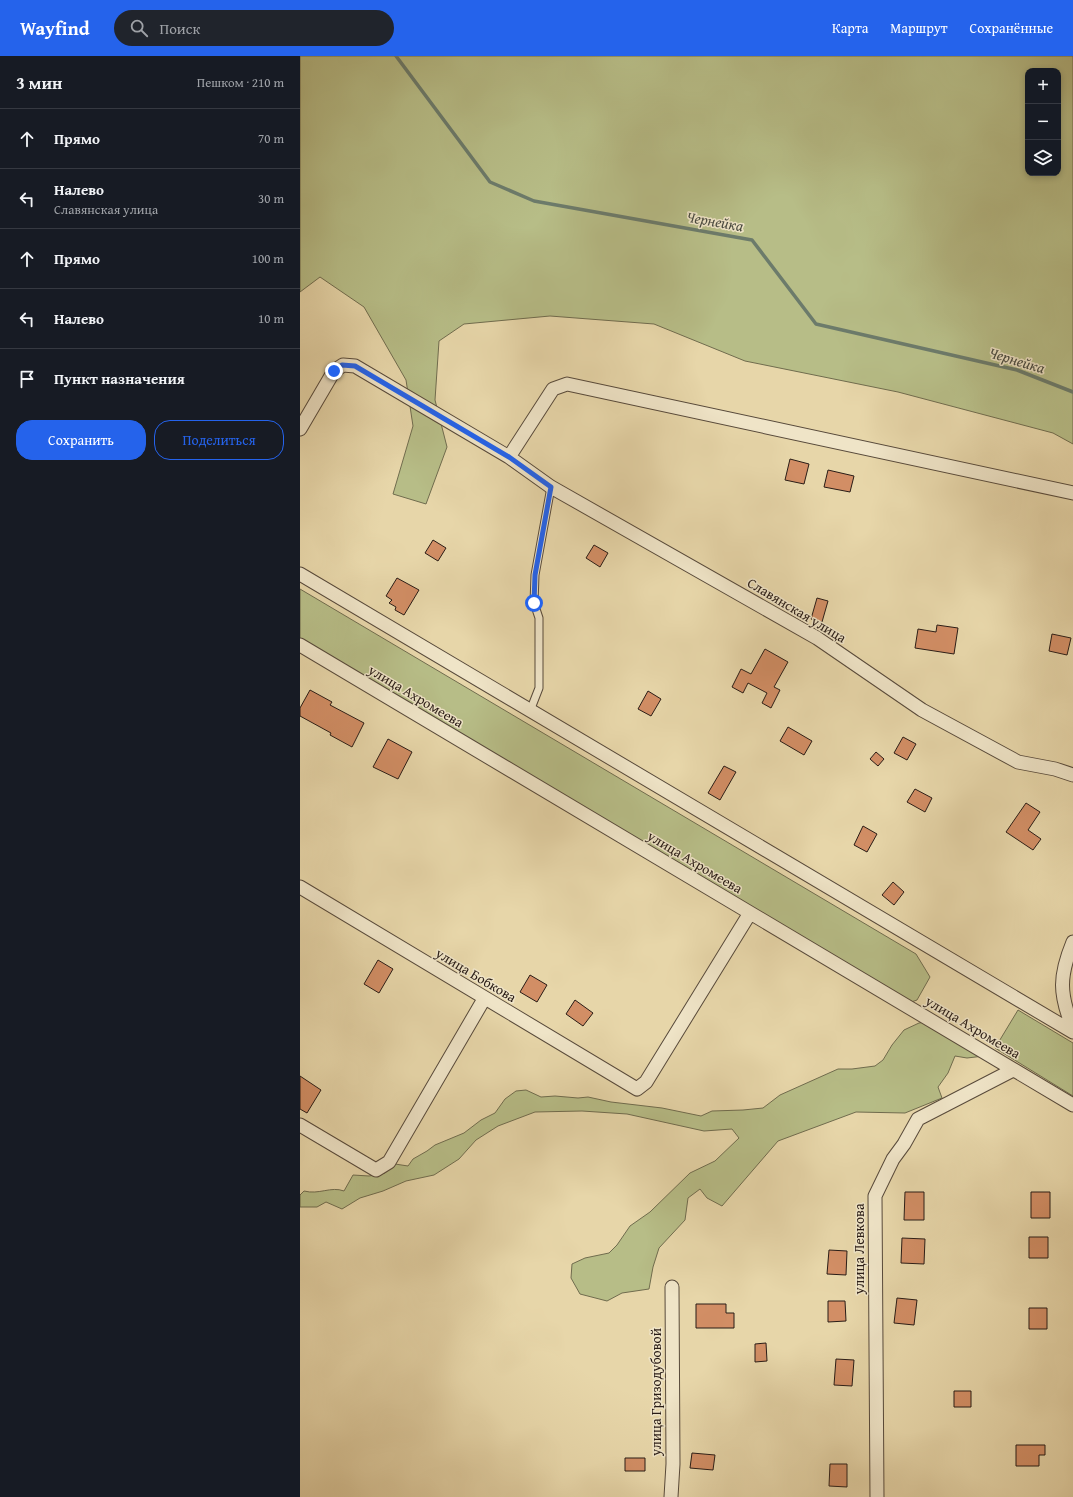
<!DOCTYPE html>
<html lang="ru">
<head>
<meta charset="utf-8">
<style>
  :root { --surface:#171b24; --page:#20242c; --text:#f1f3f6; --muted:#9ea1a6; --line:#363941; --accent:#2563eb }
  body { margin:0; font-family:"Gentium Book Plus",serif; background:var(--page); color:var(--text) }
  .controls { position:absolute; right:12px; top:12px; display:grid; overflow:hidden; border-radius:8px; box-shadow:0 2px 6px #0003 }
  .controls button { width:36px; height:36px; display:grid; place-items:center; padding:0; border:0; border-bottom:1px solid var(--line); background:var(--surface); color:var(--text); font:20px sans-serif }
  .stop { position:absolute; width:12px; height:12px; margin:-9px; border:3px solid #2563eb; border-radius:50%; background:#fff }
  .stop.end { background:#2563eb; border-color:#fff; box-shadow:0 1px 4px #0008 }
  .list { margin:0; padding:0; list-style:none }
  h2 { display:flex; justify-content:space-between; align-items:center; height:52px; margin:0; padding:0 16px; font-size:17px }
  h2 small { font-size:13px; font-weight:400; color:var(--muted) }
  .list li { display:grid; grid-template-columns:26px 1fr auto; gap:12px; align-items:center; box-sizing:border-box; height:60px; padding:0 16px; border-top:1px solid var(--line) }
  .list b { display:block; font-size:15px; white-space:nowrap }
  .list p { margin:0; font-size:13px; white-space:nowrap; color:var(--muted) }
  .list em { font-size:13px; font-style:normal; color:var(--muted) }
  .actions { display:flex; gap:8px; padding:12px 16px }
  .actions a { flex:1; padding:9px 0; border:1px solid var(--accent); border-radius:16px; text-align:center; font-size:14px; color:var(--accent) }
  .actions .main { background:var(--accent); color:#fff }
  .icon { flex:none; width:22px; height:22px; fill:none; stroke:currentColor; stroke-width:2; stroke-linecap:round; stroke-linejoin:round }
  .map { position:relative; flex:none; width:773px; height:1441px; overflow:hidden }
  header { display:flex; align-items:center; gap:24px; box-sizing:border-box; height:56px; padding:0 20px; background:var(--accent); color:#fff }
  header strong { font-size:19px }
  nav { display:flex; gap:22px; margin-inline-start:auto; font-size:14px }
  .search { width:280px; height:36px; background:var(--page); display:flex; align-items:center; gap:10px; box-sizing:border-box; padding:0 14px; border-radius:22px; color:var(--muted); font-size:15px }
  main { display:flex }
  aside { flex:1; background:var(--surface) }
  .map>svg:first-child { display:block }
  .green { fill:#b7bd87; stroke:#706c4e; fill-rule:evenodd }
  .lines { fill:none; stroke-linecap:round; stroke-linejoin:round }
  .stream { stroke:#6c7b6b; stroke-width:3.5 }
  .building { fill:#d28e65; stroke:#291c16 }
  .service-casing { stroke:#584a3b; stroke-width:9 }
  .minor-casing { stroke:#584a3b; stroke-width:15 }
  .service { stroke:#efe4c7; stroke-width:7 }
  .minor { stroke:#efe4c7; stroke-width:13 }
  .route { stroke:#2563eb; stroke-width:5 }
  .labels { text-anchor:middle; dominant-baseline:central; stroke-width:3; stroke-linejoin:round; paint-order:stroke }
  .street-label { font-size:14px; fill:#291c16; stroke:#efe4c7 }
  .water-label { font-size:15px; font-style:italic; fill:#4a4b41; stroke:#efe4c7 }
</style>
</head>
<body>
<header>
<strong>Wayfind</strong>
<div class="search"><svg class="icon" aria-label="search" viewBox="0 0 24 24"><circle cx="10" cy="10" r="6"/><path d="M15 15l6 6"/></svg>Поиск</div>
<nav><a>Карта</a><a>Маршрут</a><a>Сохранённые</a></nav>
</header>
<main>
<aside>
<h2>3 мин<small>Пешком · 210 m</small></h2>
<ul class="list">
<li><svg class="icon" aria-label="ahead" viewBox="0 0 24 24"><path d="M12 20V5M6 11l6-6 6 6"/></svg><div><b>Прямо</b></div><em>70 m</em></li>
<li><svg class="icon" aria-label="left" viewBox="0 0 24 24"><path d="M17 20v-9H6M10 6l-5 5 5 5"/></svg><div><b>Налево</b><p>Славянская улица</p></div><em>30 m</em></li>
<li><svg class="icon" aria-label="ahead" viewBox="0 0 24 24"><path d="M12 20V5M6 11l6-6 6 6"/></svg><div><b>Прямо</b></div><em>100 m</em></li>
<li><svg class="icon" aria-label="left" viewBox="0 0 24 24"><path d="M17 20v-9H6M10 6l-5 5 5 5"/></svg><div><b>Налево</b></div><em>10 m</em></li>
<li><svg class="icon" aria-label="arrive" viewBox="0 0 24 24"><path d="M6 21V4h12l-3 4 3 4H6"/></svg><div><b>Пункт назначения</b></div></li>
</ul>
<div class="actions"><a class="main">Сохранить</a><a>Поделиться</a></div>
</aside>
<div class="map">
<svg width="773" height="1441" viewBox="0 0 773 1441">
  <rect width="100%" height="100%" fill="#e7d6a9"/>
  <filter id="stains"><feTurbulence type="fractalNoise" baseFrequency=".005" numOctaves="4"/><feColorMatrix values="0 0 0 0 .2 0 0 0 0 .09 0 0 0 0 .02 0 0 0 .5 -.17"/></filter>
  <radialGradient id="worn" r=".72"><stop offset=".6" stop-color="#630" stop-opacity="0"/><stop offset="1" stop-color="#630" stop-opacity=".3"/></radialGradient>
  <path class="green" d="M0,0H773V388L753,377L598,336L445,305L354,268L250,260L164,268L139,285L135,344L147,391L126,448L93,438L113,370L106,324L64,251L20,221L0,236ZM728,15H758V117H728Z
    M0,533L616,898L630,921L617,944L600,950L0,588Z
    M718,954L773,987V1040L695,992Z
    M625,966L684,1000L667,1002L655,1000L648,1017L638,1031L642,1042L605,1057L556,1056L478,1085L422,1150L407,1142L400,1133L388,1142L385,1164L359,1192L353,1211L349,1233L322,1237L307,1245L280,1238L271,1222L272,1208L285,1202L309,1197L317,1189L330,1170L350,1156L390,1117L415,1105L439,1082L432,1073L404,1075L327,1058L282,1055L235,1056L198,1070L176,1084L159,1103L134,1119L106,1125L83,1135L60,1142L42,1153L26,1146L17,1151H0V1139L4,1135C19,1139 31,1130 44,1135L53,1119L69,1120L85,1117L95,1108L108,1110L113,1103L127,1095L135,1089L164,1077L181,1064L195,1057L205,1043L216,1035L226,1034L241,1041L255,1040L278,1042L288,1041L311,1046L362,1052L401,1060L412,1055L443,1054L463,1052L480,1039L538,1013H552L575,1010L583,1004L592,989L604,974L619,967Z"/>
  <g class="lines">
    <path class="stream" d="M96,0L190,126L234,145L452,184L516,268L717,314L773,336"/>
  </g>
  <path class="building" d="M490,403L509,408L504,428L485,424Z
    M528,414L554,420L550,436L524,431Z
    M133,484L146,492L138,505L125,497Z
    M294,489L308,497L300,511L286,502Z
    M97,522L119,534L104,559L95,554L96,551L89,547L92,544L86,540Z
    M517,542L528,545L522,566L511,563Z
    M637,569L658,572L654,598L615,592L618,573L636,576Z
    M752,578L771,582L767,599L749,595Z
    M465,593L488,606L474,631L480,634L471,652L462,647L467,637L448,627L443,637L432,631L441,613L451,618Z
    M10,634L32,646L30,649L64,667L52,691L30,679L31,677L0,660V652Z
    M348,635L361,643L351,660L338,653Z
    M488,671L512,685L504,699L480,685Z
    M603,681L616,688L607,704L594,697Z
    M88,683L112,696L98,723L73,711Z
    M576,696L584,703L578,710L570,703Z
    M424,710L436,716L420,744L408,737Z
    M615,733L632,742L625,756L607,746Z
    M726,747L740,756L728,774L741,783L733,794L706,776Z
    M563,770L577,778L567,796L554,789Z
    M593,826L604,836L594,849L582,839Z
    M78,904L93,913L79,937L64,928Z
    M230,919L247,929L237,946L220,936Z
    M275,944L293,957L283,970L266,958Z
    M0,1020L21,1034L7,1057L0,1053Z
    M605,1136H624V1164H604Z
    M731,1136H750V1162H731Z
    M729,1181H748V1202H729Z
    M602,1182L625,1183L624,1208L601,1207Z
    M529,1194L547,1195L546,1219L527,1218Z
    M597,1242L617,1244L614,1269L594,1267Z
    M528,1245H545L546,1265L528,1266Z
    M396,1248H426V1257H434V1272H396Z
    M729,1252H747V1273H729Z
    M466,1287L467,1305L455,1306V1288Z
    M536,1303L554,1304L552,1330L534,1329Z
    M654,1335H671V1351H654Z
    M716,1389H745V1399H739V1410H716Z
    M392,1397L415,1399L413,1414L390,1412Z
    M325,1402H345V1415H325Z
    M530,1408H547V1431L529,1430Z"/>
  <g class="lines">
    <defs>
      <path id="service" d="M230,655L239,632V562L234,547L235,519L251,431"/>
      <path id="minor" d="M0,373L34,315L43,309L55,310L209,401L253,333L267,328L773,437
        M209,401L251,431L517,582L622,654L718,706L755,713L773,719
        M0,518L773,976
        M0,589L773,1049
        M0,831L337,1033L346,1026L450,857
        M773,886C759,920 759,938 773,972
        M0,1069L76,1114L89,1106L184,943
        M371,1441L373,1408L372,1231
        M577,1441L575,1140L593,1103L604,1088L618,1063L713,1014"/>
    </defs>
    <use href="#service" class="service-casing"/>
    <use href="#minor" class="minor-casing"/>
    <use href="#service" class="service"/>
    <use href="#minor" class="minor"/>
  </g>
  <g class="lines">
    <path class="route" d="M34,315L42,309L55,310L209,401L251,431L235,519L234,547"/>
  </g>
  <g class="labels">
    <g class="street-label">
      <text transform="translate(497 554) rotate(31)">Славянская улица</text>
      <text transform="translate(116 640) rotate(31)">улица Ахромеева</text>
      <text transform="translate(395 806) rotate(31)">улица Ахромеева</text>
      <text transform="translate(176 919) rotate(31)">улица Бобкова</text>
      <text transform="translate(673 971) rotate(31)">улица Ахромеева</text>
      <text transform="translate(559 1193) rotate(-90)">улица Левкова</text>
      <text transform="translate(356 1336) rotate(-90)">улица Гризодубовой</text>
    </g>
    <g class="water-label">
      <text transform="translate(415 165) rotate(10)">Чернейка</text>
      <text transform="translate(717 304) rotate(17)">Чернейка</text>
    </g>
  </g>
  <rect width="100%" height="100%" filter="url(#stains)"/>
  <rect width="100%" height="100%" fill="url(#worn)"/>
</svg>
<div class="controls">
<button>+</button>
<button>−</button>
<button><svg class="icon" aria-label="layers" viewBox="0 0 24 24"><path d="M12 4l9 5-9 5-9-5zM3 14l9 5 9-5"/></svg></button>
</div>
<div class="stop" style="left:234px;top:547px"></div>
<div class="stop end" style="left:34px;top:315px"></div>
</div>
</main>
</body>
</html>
